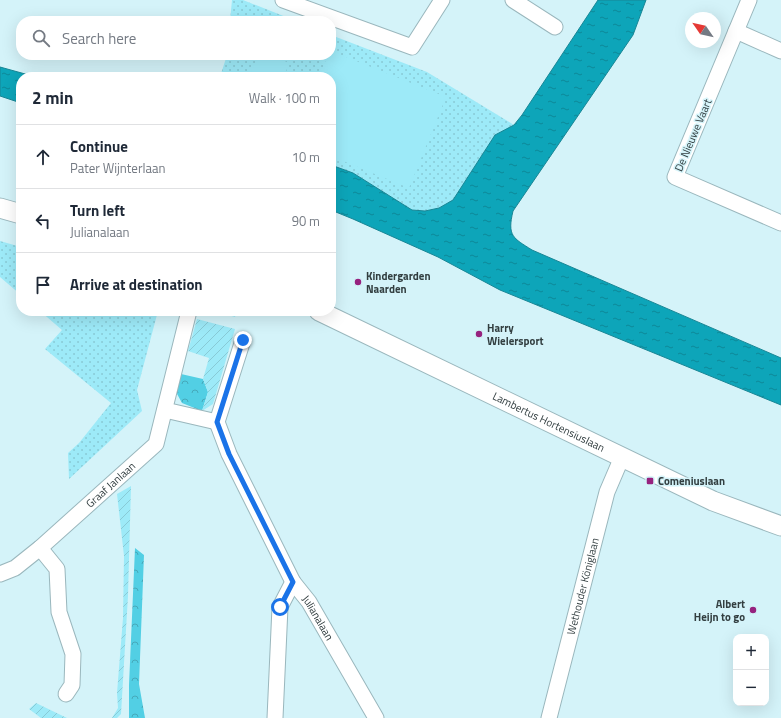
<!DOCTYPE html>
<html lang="en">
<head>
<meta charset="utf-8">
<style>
  :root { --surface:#fff; --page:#f6f6f7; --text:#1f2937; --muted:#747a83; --line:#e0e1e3 }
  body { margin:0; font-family:"Titillium Web",sans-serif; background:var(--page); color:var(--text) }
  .controls { position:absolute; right:12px; bottom:12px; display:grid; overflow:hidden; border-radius:8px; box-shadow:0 4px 16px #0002 }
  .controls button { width:36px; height:36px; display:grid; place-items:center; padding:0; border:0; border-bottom:1px solid var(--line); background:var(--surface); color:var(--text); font:20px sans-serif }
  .compass { position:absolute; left:685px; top:12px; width:36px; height:36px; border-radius:50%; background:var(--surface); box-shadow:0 4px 16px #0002; rotate:304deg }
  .stop { position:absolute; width:12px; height:12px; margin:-9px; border:3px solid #1a73e8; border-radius:50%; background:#fff }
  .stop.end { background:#1a73e8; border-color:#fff; box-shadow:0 1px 4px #0008 }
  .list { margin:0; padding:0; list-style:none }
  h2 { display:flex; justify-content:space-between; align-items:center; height:52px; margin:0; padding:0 16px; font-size:17px }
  h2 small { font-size:13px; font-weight:400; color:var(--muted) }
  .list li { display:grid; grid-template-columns:26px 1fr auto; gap:12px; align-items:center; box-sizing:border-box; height:64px; padding:0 16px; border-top:1px solid var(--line) }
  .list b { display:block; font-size:15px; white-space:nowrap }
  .list p { margin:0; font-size:13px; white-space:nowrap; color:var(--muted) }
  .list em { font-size:13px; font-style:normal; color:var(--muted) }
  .icon { flex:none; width:22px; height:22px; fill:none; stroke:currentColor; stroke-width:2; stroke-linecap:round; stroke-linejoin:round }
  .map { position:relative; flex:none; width:781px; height:718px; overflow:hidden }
  .search { position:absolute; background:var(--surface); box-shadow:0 4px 16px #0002; left:16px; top:16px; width:320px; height:44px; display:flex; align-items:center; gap:10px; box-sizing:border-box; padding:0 14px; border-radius:16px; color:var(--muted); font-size:15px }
  .panel { position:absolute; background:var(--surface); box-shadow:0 4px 16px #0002; left:16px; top:72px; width:320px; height:244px; border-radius:16px }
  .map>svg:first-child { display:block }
  .grass { fill:url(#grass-dots) }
  .forest { fill:url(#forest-crowns) }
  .garden { fill:url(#garden-furrows) }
  .pitch { fill:#9deaf8 }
  .water { fill:url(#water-ripples); stroke:#188695 }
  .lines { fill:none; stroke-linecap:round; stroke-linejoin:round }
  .minor-casing { stroke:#9ab7bd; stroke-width:17 }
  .tertiary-casing { stroke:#9ab7bd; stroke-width:21 }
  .minor { stroke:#fff; stroke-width:15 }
  .tertiary { stroke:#fff; stroke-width:19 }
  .route { stroke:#1a73e8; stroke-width:5 }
  .poi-dot { fill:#96227f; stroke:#d4f3f9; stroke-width:1.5 }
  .labels { text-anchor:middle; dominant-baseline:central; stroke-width:3; stroke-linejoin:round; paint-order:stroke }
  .street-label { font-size:11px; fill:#323e40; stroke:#d4f3f9 }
  .poi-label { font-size:11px; font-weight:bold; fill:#323e40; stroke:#d4f3f9; text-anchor:start }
</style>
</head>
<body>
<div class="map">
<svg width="781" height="718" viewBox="0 0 781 718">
  <defs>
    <pattern id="grass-dots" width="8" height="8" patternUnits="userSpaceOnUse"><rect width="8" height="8" fill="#9deaf8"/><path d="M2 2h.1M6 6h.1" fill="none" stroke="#88cad6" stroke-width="1.8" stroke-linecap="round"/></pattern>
    <pattern id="forest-crowns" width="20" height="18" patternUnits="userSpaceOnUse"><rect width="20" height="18" fill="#52cfe4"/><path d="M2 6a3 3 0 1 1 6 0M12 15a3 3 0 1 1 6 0" fill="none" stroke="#45a9ba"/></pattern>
    <pattern id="garden-furrows" width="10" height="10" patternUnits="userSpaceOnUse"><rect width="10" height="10" fill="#9deaf8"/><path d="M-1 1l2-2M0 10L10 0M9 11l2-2" fill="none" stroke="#88cad6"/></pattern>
    <pattern id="water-ripples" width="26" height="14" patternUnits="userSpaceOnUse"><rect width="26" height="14" fill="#0da5b9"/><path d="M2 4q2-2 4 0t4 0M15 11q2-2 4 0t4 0" fill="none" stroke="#0d8898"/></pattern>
  </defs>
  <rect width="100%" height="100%" fill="#d4f3f9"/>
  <path class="grass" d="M232,0H243L296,21H230Z
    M331,35L427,72L514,125L495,135L453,200L439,208L425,211L412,210L353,173L331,165V77H220L227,55H331Z
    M0,241L21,247V295L0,277Z
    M40,311H158L137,390L142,411L69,479L68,453L79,443L111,403L45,349L62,330Z
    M215,311H237L235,317Z"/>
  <path class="forest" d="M181,374L203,379L208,392L202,411L182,403L176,392Z
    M135,548L144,555L139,684L145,718H129V685Z"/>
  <path class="garden" d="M197,319L235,329L213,404L202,411L208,392L203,379L209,358L188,351Z
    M131,486L128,596L121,714L117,718H112L118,708L117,693L123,618L124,556L117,494Z
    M36,703L67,718H41L29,709Z"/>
  <path class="pitch" d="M331,51L446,97L409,188L331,156V77H319L328,55H331Z
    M258,55H270L289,63L284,77H249Z"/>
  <path class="water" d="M598,0H646L633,35L513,211C507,236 513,238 532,250L781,358V405L500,290L438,257L353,219L331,210V165L353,173L412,210L425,211L439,208L453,200L495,135L514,125L522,115Z
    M0,67L36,77H21V103L0,96Z"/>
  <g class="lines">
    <defs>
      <g id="minor">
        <path d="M283,0L412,47L442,0"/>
        <path d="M513,0L555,27"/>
        <path d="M749,0L675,177L781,223"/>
        <path d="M736,31L781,51"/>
        <path id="s1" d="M243,340L217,422L229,454L293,582L309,602L376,718"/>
        <path d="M165,410L217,422"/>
        <path d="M40,548L57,569L59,612L73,654L72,685L66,694"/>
        <path id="s2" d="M0,574L15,568L40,548L156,444L189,311"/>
        <path d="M275,718L280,607L293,582"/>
        <path id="s3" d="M549,718L607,492L622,457"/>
      </g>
      <g id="tertiary">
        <path d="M0,208L21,214"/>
        <path id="s4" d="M319,311L713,501L781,526"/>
      </g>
    </defs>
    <use href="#minor" class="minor-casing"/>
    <use href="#tertiary" class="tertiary-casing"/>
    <use href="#minor" class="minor"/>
    <use href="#tertiary" class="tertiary"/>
  </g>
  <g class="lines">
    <path class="route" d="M243,340L217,422L229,454L293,582L280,607"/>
  </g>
  <g class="poi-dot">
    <circle cx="358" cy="282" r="4"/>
    <circle cx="479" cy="334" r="4"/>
    <rect x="646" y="477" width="8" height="8" rx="2"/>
    <circle cx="753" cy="610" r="4"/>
  </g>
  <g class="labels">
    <g class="street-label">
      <text transform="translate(693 135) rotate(-67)">De Nieuwe Vaart</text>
      <text stroke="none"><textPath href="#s4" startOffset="255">Lambertus Hortensiuslaan</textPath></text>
      <text stroke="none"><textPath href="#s2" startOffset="143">Graaf Janlaan</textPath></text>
      <text stroke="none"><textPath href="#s3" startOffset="136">Wethouder Königlaan</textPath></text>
      <text stroke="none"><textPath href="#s1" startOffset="307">Julianalaan</textPath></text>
    </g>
    <g class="poi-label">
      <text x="366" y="276">Kindergarden<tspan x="366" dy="13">Naarden</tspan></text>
      <text x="487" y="328">Harry<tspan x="487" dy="13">Wielersport</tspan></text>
      <text x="658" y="481">Comeniuslaan</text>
      <text x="745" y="604" text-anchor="end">Albert<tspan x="745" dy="13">Heijn to go</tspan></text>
    </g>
  </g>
</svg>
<div class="controls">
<button>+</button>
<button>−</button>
</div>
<svg class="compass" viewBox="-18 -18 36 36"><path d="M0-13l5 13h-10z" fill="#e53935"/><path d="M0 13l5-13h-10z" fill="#747a83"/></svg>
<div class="stop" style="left:280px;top:607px"></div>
<div class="stop end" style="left:243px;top:340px"></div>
<div class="search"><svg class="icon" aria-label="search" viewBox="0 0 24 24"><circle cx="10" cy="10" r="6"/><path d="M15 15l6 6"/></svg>Search here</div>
<section class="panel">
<h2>2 min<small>Walk · 100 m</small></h2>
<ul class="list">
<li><svg class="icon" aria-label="ahead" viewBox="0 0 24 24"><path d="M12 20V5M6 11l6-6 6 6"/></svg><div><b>Continue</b><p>Pater Wijnterlaan</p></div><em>10 m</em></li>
<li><svg class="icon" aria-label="left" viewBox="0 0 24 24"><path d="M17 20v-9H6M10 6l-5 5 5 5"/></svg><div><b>Turn left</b><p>Julianalaan</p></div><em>90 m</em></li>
<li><svg class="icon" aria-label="arrive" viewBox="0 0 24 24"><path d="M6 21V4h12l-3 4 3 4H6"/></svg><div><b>Arrive at destination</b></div></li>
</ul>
</section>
</div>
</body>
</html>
